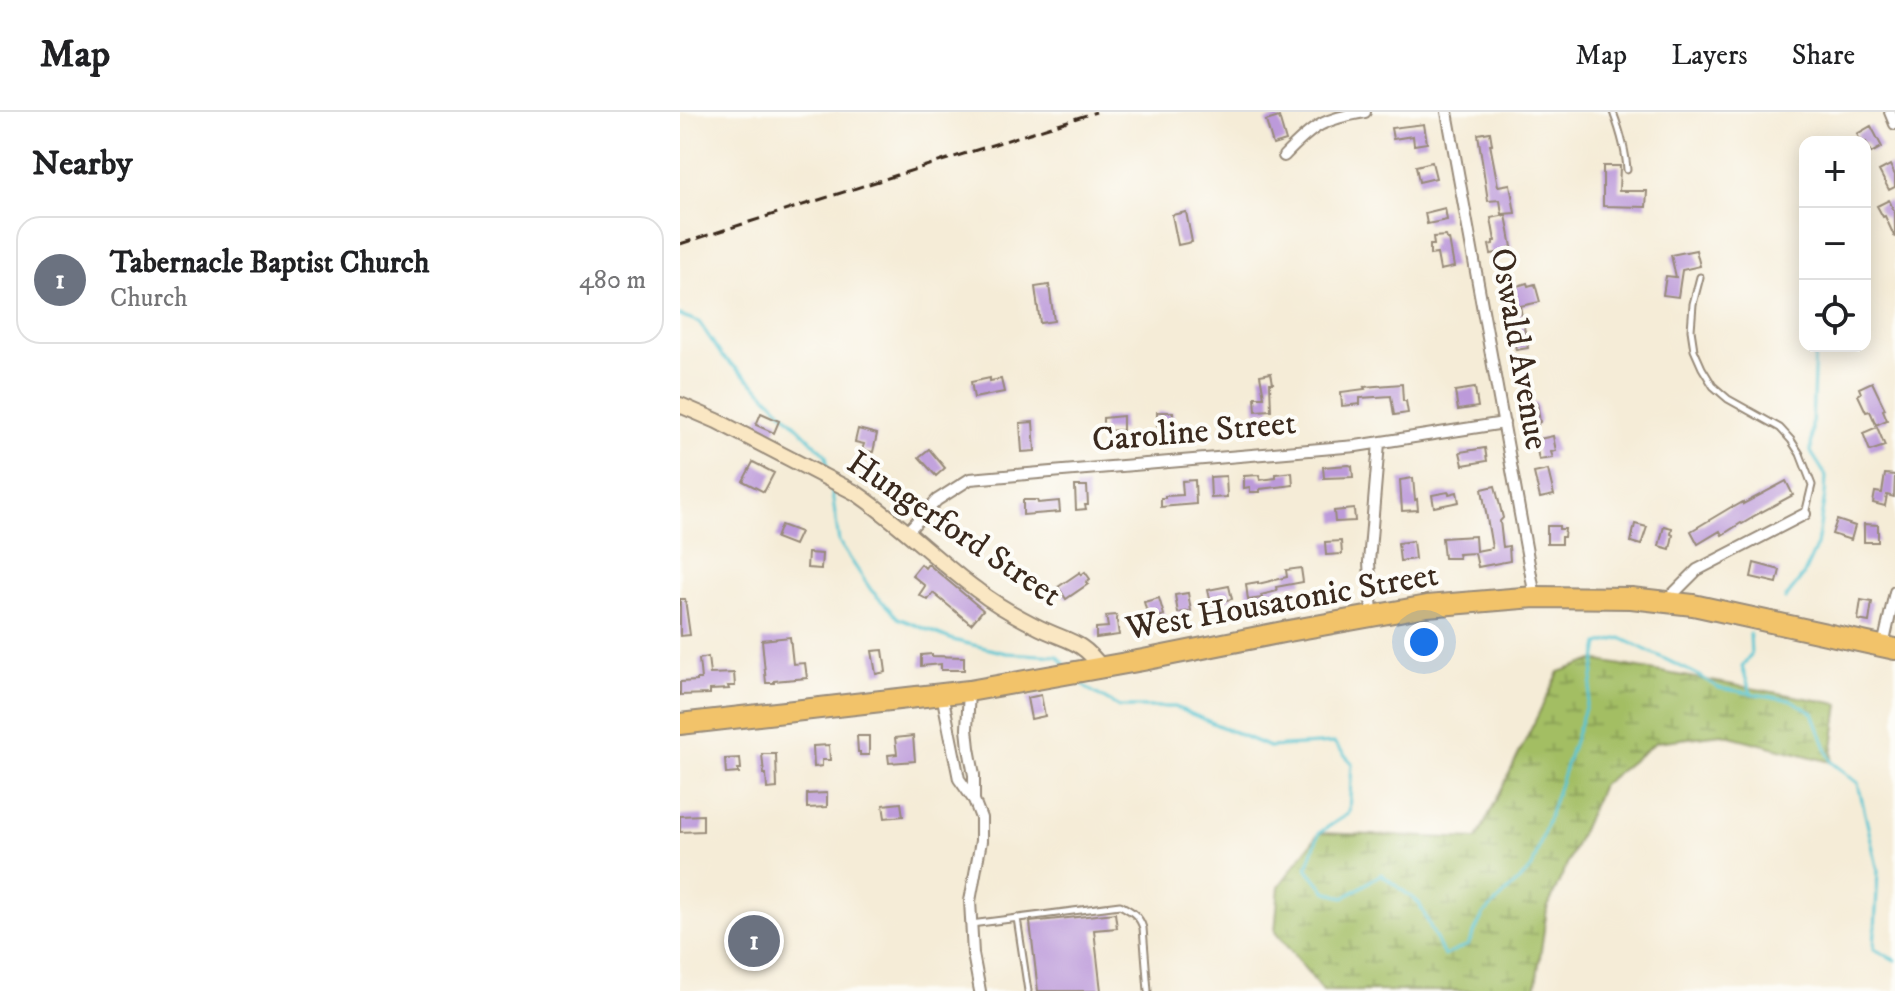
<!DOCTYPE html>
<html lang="en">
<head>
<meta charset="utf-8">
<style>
  :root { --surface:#fff; --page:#f2f2f2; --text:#202124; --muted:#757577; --line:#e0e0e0; --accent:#d93025 }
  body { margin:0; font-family:"IM FELL DW Pica",serif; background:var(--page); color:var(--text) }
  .controls { position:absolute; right:24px; top:24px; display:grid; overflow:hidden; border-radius:16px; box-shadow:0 4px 20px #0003 }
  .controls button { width:72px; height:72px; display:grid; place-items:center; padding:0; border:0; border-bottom:2px solid var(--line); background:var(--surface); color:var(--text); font:40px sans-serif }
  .you { position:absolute; left:744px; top:530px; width:28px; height:28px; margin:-20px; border:6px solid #fff; border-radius:50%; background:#1a73e8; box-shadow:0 0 0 12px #1a73e833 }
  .badge { display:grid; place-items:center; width:52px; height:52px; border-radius:50%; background:var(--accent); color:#fff; font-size:26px; font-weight:700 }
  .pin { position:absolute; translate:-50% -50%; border:4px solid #fff; box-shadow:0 2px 8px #0006 }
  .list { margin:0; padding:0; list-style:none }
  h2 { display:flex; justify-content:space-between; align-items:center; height:104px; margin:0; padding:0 32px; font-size:34px }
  h2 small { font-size:26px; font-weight:400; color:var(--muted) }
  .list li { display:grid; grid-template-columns:52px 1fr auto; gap:24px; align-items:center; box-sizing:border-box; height:128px; margin:0 16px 16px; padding:0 16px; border:2px solid var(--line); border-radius:24px }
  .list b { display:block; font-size:30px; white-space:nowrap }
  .list p { margin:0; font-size:26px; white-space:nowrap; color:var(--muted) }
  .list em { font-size:26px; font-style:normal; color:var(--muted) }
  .icon { flex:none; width:44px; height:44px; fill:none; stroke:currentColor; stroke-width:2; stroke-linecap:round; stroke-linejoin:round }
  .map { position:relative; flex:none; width:1215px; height:879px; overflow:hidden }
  header { display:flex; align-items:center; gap:48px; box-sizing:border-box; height:112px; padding:0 40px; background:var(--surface); border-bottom:2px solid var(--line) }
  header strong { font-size:38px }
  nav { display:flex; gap:44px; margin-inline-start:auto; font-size:28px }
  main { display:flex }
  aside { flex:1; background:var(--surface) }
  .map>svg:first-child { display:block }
  .wetland { fill:url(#wetland-marsh); stroke:#6f7441; stroke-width:2 }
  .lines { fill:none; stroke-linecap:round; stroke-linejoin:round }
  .stream { stroke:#59c5d2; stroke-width:3 }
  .building { fill:#bc9ada }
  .lane-casing { stroke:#988b7a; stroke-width:9 }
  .street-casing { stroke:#988b7a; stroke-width:14 }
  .secondary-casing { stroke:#988b7a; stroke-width:18 }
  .highway-casing { stroke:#988b7a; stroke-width:24 }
  .lane { stroke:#fff; stroke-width:5 }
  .street { stroke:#fff; stroke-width:10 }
  .secondary { stroke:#fae7c3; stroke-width:14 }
  .highway { stroke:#f2c36a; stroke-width:20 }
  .rail { stroke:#3b2a1e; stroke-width:3; stroke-dasharray:12 6; stroke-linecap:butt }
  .labels { text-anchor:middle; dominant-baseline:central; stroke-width:8; stroke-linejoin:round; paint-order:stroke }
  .street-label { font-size:34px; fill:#3b2a1e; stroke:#fdfcf7 }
</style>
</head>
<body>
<header>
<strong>Map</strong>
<nav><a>Map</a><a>Layers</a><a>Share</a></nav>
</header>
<main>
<aside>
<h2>Nearby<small></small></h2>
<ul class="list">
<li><span class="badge" style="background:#6b7280">1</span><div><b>Tabernacle Baptist Church</b><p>Church</p></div><em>480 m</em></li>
</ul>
</aside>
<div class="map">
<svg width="1215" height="879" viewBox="0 0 1215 879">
  <defs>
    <pattern id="wetland-marsh" width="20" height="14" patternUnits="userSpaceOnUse" patternTransform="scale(2)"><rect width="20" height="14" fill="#a3be64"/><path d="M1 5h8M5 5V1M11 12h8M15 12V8" fill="none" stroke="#869b52"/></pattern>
  </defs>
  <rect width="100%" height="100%" fill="#fdfcf7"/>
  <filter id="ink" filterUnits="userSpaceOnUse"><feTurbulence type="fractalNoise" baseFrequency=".0125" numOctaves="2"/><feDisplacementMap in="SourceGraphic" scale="16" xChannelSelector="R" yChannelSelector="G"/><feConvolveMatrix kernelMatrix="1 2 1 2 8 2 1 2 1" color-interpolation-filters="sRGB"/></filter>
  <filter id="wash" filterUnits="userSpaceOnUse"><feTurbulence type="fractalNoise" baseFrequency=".006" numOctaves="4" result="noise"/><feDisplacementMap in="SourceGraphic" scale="32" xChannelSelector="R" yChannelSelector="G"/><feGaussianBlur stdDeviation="1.8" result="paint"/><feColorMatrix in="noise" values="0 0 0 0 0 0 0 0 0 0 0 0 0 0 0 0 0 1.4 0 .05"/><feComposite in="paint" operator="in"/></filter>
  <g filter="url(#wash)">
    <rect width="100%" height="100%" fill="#f5ecd7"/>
    <path class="wetland" d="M914,548L1159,592L1151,650L1042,622L976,630L922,673L867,797L855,879H643L595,820L599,774L639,721L797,727L879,560Z"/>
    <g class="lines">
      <path class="stream" d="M0,203L19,210L42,244L82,279L146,343L149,362
        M151,374L159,430L191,478L218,506L273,528L326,541L378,544L386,554
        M1105,487L1123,464L1137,433L1145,382L1146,364L1131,340L1135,234
        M1070,522L1071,543L1062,555L1071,581
        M400,568L406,576L439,595H495L589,635L654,631L672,651L669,701L639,721L627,756L646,779L664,786L701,762L739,791L764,844L788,833L803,803L852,756L910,581L919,532L941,526L1014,561L1039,576L1111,588L1133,601L1151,650L1178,671L1198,759L1194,837L1215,848"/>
    </g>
    <g id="blocks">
      <path class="building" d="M599,5L606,29L593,33L586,9Z
        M744,12L747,31L734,33L733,24L713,27L711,16Z
        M1191,14L1202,35L1191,41L1186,30H1181L1177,22Z
        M810,20L812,32H810L818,74L830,72L835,101L822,102L820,88L808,89L798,22Z
        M752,50L756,66L739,70L736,54Z
        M1210,53L1215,63V75L1209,78L1199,59Z
        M923,54H940L939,79H967L966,95L923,94Z
        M1209,88L1215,101V126L1205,104L1203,105L1197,94Z
        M765,96L767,108L747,112L745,101Z
        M506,100L512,130L498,133L492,103Z
        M826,103L832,135L828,136L829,139L811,142L809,133L813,132V129H815L811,106Z
        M766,124L767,127H769L774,155L760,158L757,142L750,143V133H754L753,125Z
        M1016,138L1020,154L1002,158L998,185L983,183L986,164L996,165L991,143Z
        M831,162L834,175L847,171L848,174L855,172L860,190L840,194L848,236L836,238L826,181H823L820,164Z
        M369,173L374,209L360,211L355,175Z
        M591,261L593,271H590L591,298L576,299L575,285H584L580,263Z
        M310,266V269L321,267L324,280L294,286L291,270Z
        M1192,270L1205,297L1203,298L1207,308L1196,313L1190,299L1186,300L1178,283L1181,281L1179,276Z
        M722,272L723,289H726L728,301L714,303L711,284L680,286V292L662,294L661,280L685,277L684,275Z
        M795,276L798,295L778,298L775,279Z
        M857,291L860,310L858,311V313L842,315L839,293Z
        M477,300H493V314H477Z
        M81,301L99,309L94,321L76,313Z
        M443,304V318L423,319V306Z
        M353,310L355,339L342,340L340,311Z
        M1197,315L1205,334L1190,339L1183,321Z
        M178,317L197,322L193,340L182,338L184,332L175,330Z
        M873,324L876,339L871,340L873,346L859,348L855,328Z
        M805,336L807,349L783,353L780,340Z
        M249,337L265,356L256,364L239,345Z
        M73,350L94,361L84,380L63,369Z
        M669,353L672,354L673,365L644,366L643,355Z
        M868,358L874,383L860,386L854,361Z
        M612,360L613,373L588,376L580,377V380H570V375L564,376V364L579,363L580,368L596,366V362Z
        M1205,362L1215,363L1214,385L1207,383L1205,394L1193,391L1195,380L1202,381Z
        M546,364L547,385L531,386L530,365Z
        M733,366L735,388L737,387L738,398L722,399L720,368Z
        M515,368L516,392L481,395V386H485V384L503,383L502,369Z
        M1106,369L1113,383L1072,405V406L1062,412L1061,411L1042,423L1040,419L1018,432L1011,419L1053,394L1054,395L1063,390V392Z
        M395,374H407L408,393H405L406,397L396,398Z
        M815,374L823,406L820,409L823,435L829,434L830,449L798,455L795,441L778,442L779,446H764L762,426L795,424L796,439L812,436L802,377Z
        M768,380L769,382L777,380L779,390L754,395L752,383Z
        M343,388H357L358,391L379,389L380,400L343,403Z
        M674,397L675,409L655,410L654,399Z
        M1157,408L1175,414L1171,428L1152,422Z
        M955,412L967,415L961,433L951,430Z
        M1184,412L1198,413V430H1184Z
        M101,413L120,420L114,433L96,426Z
        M867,414H879V417H885L884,425H881V432H867Z
        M984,414L992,416L991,422L993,423L990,437L979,434Z
        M661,429L662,442L646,443L645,430Z
        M733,429L735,447L720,449L718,431Z
        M128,441L142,442L141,457L127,456Z
        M1074,451L1100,458L1097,471L1071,465Z
        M241,452L245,456L248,452L303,498L291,512L253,481L248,488L239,483L245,474L232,463Z
        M621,456L623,470L596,475L597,479L581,483L582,486L568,488L566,472L578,470V472L607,465L606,458Z
        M400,460L401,463L405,460L410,467L406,470L408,472L386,487L378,475Z
        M549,474L552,487L531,491L528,478Z
        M508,481L511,499L498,501L495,483Z
        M479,486L484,503L469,508L464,490Z
        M0,487H5L10,523L0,524Z
        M1181,488L1192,490L1189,510L1178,508Z
        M436,503L439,523L416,526V516L428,515L426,504Z
        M110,525L113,552L125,551L127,566L94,569V571H86L82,528Z
        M203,538L206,560L196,562L192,539Z
        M252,542V544L284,545V558H261V552L241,554V543Z
        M28,545L30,562L54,561L55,574H48L49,577L30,578V582L0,583V570L17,569V567H21L19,547Z
        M361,583L365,604L351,607L347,586Z
        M177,624H189V643H180V640H178Z
        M233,624L235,649L209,651L208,643L217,642L215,626Z
        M149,633L150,648H142V654L134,655L133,634Z
        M82,642H96L97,676L87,677L86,662H84Z
        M60,646L61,657H58L59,661L46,662L45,647Z
        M147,681V695L127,696V682Z
        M221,691L223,704L205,706L203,693Z
        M23,703V719L0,720V704Z
        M435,801L437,816L414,818L421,879H358L350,810Z"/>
    </g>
  </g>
  <g filter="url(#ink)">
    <use href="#blocks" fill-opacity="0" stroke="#988b7a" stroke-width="2"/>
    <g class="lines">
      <defs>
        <path id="lane" d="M933,0C940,19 946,38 947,58
          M1020,165L1013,192L1011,218L1014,238L1022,256L1033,274L1048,287L1100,316L1111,328L1120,342L1132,373L1125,402
          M337,806L348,879
          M291,812L440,793C451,799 459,803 463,816L468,879"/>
        <path id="street" d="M767,0L855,485
          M1210,0L1215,12
          M604,44C634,13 643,7 685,0
          M227,420L257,388L290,367L676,334L824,311
          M986,489L1017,458L1125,402
          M692,503L689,450L699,331
          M1203,534L1215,480
          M289,579L287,617L289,636L294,663V688
          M262,582L279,667L294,688L301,706V729L290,789L293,842L300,879"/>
        <path id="secondary" d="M0,293L37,309L176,381C219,410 255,447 297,478C316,493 338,505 360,516C389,530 401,528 421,555"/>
        <path id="highway" d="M0,612L289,579L463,548L603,520L747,494L855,485L951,486L1013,493L1215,537"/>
      </defs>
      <use href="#lane" class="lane-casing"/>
      <use href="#street" class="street-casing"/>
      <use href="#secondary" class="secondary-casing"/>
      <use href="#highway" class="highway-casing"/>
      <use href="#lane" class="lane"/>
      <use href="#street" class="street"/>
      <use href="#secondary" class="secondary"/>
      <use href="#highway" class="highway"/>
      <path class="rail" d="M0,132L416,0"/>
    </g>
  </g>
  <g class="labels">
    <g class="street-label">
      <text transform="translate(839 237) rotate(80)">Oswald Avenue</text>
      <text transform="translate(514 320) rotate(-5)">Caroline Street</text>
      <text transform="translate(274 417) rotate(34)">Hungerford Street</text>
      <text transform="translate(602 490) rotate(-10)">West Housatonic Street</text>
    </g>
  </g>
</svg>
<div class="controls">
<button>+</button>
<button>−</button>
<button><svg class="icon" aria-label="locate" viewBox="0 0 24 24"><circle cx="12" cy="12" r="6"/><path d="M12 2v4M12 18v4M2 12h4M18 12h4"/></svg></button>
</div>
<div class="you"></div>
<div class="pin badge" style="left:74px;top:829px;background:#6b7280">1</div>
</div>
</main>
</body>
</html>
